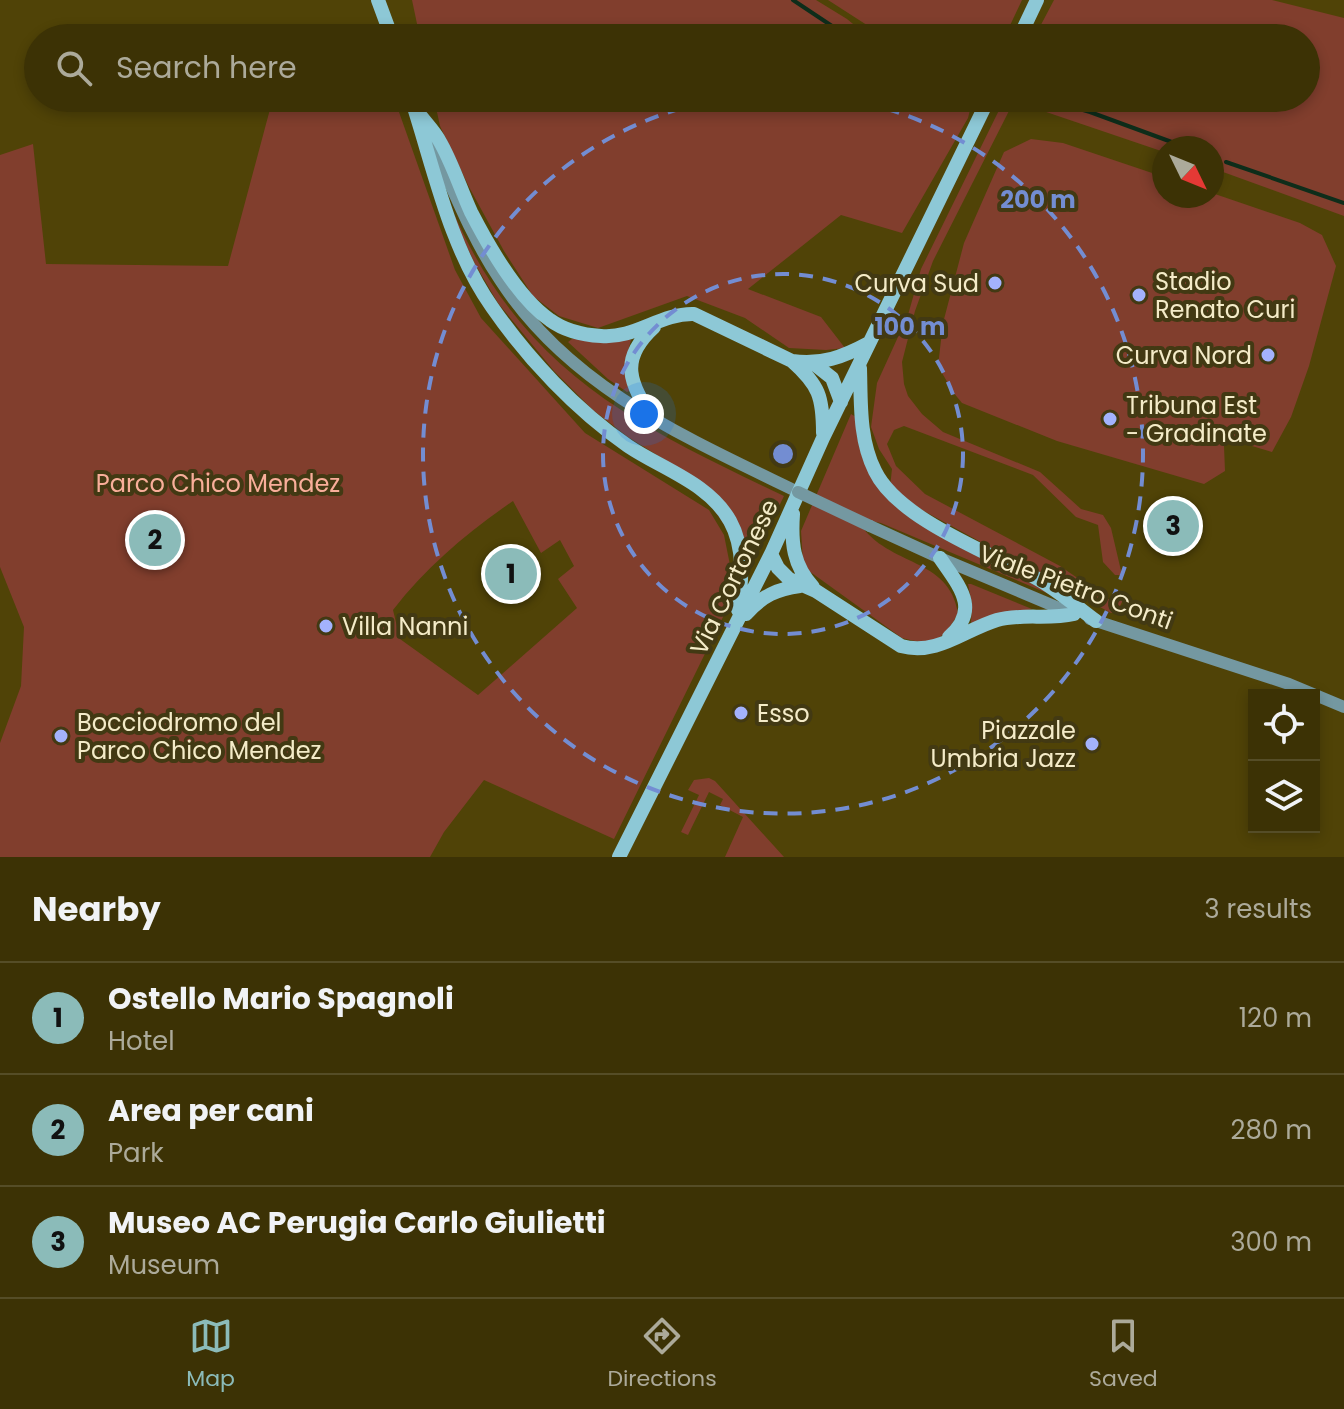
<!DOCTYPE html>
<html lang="en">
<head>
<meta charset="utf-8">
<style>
  :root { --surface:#3c3205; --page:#433a0f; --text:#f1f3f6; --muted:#acaa9a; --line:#554d27; --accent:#8bbbb9 }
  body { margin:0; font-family:Poppins,sans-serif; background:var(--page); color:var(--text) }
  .controls { position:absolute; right:24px; bottom:24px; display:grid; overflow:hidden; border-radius:0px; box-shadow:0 4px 12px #0003 }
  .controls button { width:72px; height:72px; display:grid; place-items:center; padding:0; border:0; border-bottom:2px solid var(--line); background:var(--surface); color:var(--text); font:40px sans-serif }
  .compass { position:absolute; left:1152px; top:136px; width:72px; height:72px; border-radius:50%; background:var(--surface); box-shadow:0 4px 12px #0003; rotate:133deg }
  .you { position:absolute; left:644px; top:414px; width:28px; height:28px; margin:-20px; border:6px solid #fff; border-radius:50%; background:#1a73e8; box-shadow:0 0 0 12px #1a73e833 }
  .badge { display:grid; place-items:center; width:52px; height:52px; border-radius:50%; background:var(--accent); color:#111; font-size:26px; font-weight:700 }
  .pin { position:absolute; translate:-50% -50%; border:4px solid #fff; box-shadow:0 2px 8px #0006 }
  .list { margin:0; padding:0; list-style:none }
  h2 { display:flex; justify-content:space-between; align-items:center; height:104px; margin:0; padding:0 32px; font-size:34px }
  h2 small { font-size:26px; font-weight:400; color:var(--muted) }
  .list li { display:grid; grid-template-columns:52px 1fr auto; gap:24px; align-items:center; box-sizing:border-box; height:112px; padding:0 32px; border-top:2px solid var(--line) }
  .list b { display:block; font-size:30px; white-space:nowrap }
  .list p { margin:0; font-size:26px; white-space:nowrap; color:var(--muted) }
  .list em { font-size:26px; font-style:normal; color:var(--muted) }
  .icon { flex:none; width:44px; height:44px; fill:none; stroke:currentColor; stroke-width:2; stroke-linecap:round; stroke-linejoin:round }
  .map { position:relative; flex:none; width:1344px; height:857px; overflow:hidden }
  .search { position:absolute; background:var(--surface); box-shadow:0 4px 12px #0003; left:24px; right:24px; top:24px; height:88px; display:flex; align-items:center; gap:20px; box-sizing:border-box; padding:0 28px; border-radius:44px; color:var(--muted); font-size:30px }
  .sheet { height:440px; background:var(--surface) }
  nav { display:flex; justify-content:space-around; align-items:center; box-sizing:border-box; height:112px; border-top:2px solid var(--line); background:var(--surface); font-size:22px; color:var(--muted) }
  nav a { display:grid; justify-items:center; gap:4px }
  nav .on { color:var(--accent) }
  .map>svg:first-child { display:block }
  .green { fill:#813e2d; fill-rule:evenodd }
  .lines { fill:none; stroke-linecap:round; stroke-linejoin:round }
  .stream { stroke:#0e2d1a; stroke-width:4 }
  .tertiary { stroke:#7498a1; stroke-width:12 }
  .secondary { stroke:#8dc8d6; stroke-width:14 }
  .tertiary-bridge { stroke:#7498a1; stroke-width:12 }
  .ring { fill:none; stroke:#738dd2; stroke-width:4; stroke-dasharray:14 10 }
  .poi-dot { fill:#a3b2fd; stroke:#423913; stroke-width:3 }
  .labels { text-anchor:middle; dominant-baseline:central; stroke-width:8; stroke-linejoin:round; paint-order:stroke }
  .poi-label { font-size:24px; fill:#f4ebc8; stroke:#423913; text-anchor:start }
  .park-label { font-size:24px; fill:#f9ae9a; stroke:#423913 }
  .street-label { font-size:24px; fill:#f4ebc8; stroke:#423913 }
  .centre { fill:#738dd2; stroke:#423913; stroke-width:4 }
  .ring-label { font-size:24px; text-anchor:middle; font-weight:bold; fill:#738dd2; stroke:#423913; stroke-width:8; stroke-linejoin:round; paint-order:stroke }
</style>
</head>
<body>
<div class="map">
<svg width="1344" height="857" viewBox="0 0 1344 857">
  <rect width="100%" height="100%" fill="#504307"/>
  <path class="green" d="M412,0H816L847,19L870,38H420Z
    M828,0H1022L1004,38H887Z
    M1054,0H1272L1344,18V216L1212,168V148H1164V152L1014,101L933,261L915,311L902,362L904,384L908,396L922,414L943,432L1040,472L1081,509L1103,515L1111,528L1122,575H1115L1103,562L1098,525L1076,517L1033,475L904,426L894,430L887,444L896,466L925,494L1060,566L1108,599L1123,600L1117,612L1111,613L922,510L890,487L892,469L879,449L871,427L877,383L908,315L921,269L1005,98H1306V38H1034Z
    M273,98H394L455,270L481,318L585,433L709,510L724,535L732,575L723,617L614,839L484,780L444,832L430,857H0V743L21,686L24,627L0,567V155L33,144L46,264L228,266ZM513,501L541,553L560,540L574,566L558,579L577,608L478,695L400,639L393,610C427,566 468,532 513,501Z
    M434,98H973L968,118L902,233L841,215L748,289L821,317L845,348L826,350L789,348L745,318L687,296L598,328L559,316L533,296L504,251L469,187L440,126Z
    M1031,139L1063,143L1164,177V196H1212V193L1300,223L1322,235L1336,266L1309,366L1291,417L1272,452L1222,437L1220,443L1224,446L1225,471L1204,484L1057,441L962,403L953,392L938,366L943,323L964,243L1004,152Z
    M455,216C526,374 636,425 784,496L746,574V557L691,476L628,437L593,410L554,371L498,303L475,264L453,217Z
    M628,338L631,340L625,363L629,391L627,392L608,379L568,342L572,339Z
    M851,414L856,417C857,461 873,490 908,516L1054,596L881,523L871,521L860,524C889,567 949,557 958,613C944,640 933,647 902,638L809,571L803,562L801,531Z
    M968,584H971L1032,609L971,623L972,604Z
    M709,778L715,781L784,857H725L743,817L720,805L723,799L709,792L688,835L681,832L699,795L688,790L694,780Z"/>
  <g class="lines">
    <path class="stream" d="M793,0L850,38
      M1042,98L1090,112L1188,148
      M1226,162L1344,203"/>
    <path class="tertiary" d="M427,133C451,183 469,234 500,280C570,388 687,438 798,492
      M870,526L940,558L1073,614
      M1090,619L1289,684L1344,707"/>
    <path class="secondary" d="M378,0L392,38
      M1019,38L1037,0
      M411,98C434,168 449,246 492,307C528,359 576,410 628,446C662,469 709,483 730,521C745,548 742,581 738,610
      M420,115C426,123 434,131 439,140C452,162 460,188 471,212C488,245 519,299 550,320C565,331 583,335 601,336C635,339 660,313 694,314L792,361C822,365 843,357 869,343
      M792,361C819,385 823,397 823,433
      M813,363L832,378L841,402
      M860,368C861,403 859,439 875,471C898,519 990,553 1036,578C1058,590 1077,607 1096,621
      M653,419C630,383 618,360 654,327
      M793,514C791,543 793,565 813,587
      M771,554L778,568L789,579L816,591L901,646C937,656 964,630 997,620C1022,613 1048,620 1074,614
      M940,558C959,586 981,609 949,637
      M746,614C762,596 777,589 800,586
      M619,857L771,554L823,438L989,98"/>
    <path class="tertiary-bridge" d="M798,492L870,526"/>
  </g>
  <g class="ring">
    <circle cx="783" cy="454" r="180"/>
    <path d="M839 98A360 360 0 1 1 727 98"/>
  </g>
  <g class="poi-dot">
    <circle cx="995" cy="283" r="8"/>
    <circle cx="1139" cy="295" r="8"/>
    <circle cx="1268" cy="355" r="8"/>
    <circle cx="1110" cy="419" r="8"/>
    <circle cx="326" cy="626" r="8"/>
    <circle cx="741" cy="713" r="8"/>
    <circle cx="61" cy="736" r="8"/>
    <circle cx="1092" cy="744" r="8"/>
  </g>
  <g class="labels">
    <g class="poi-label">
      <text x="1155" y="281">Stadio<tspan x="1155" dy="28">Renato Curi</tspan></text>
      <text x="979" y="283" text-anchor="end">Curva Sud</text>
      <text x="1252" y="355" text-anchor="end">Curva Nord</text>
      <text x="1126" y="405">Tribuna Est<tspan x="1126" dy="28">- Gradinate</tspan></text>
      <text x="342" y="626">Villa Nanni</text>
      <text x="757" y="713">Esso</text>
      <text x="77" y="722">Bocciodromo del<tspan x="77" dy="28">Parco Chico Mendez</tspan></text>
      <text x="1076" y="730" text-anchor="end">Piazzale<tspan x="1076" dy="28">Umbria Jazz</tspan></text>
    </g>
    <g class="park-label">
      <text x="218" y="483">Parco Chico Mendez</text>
    </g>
    <g class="street-label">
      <text transform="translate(734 577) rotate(-64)">Via Cortonese</text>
      <text transform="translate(1076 587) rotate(20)">Viale Pietro Conti</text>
    </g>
  </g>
  <circle cx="783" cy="454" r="12" class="centre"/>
  <g class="ring-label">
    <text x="1038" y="208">200 m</text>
    <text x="910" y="335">100 m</text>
  </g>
</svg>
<div class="controls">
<button><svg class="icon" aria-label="locate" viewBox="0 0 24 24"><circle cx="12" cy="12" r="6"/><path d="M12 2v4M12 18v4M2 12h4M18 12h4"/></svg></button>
<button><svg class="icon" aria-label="layers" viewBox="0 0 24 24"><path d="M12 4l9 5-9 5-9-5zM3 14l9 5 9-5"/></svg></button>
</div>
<svg class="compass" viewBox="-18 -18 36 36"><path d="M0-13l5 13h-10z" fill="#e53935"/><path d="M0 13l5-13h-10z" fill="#acaa9a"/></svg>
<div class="you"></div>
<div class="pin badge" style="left:511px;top:574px">1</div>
<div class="pin badge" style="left:155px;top:540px">2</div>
<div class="pin badge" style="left:1173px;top:526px">3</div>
<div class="search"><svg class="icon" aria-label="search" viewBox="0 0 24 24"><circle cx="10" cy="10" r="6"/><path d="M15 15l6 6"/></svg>Search here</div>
</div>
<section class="sheet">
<h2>Nearby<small>3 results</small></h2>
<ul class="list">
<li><span class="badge">1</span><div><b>Ostello Mario Spagnoli</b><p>Hotel</p></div><em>120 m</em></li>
<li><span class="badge">2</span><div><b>Area per cani</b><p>Park</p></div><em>280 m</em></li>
<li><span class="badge">3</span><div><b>Museo AC Perugia Carlo Giulietti</b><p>Museum</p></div><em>300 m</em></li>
</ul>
</section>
<nav>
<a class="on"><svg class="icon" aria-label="map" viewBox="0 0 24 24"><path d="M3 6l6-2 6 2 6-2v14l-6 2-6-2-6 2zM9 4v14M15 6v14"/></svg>Map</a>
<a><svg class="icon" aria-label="directions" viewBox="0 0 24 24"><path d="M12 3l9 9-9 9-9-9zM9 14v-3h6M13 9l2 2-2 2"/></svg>Directions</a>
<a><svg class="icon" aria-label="saved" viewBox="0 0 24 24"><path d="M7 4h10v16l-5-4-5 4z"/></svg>Saved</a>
</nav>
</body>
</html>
